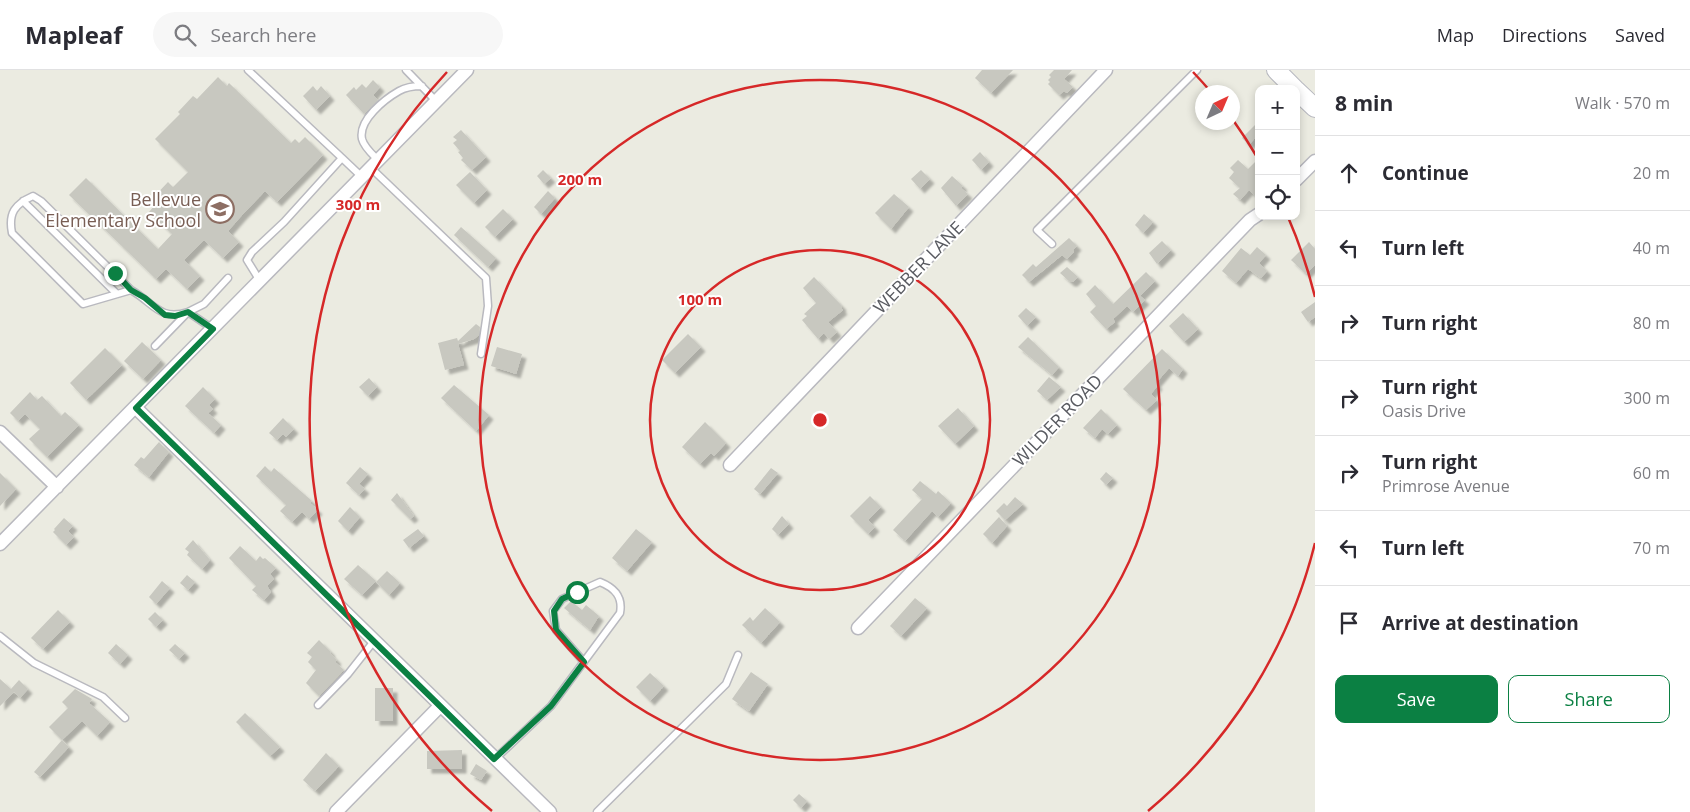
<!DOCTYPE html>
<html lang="en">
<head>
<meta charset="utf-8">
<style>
  :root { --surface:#fff; --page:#f7f7f7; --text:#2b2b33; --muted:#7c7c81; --line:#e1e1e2; --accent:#0b8043 }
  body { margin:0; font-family:"Open Sans",sans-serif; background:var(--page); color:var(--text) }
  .controls { position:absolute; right:15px; top:15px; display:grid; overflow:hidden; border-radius:10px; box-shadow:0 2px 8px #0003 }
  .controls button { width:45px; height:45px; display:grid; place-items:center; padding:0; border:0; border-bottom:1px solid var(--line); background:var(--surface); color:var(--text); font:25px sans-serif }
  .compass { position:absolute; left:1195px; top:15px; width:45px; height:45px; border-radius:50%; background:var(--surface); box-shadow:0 2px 8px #0003; rotate:44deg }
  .stop { position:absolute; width:15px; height:15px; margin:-11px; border:4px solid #0b8043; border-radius:50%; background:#fff }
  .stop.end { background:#0b8043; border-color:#fff; box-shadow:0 1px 5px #0008 }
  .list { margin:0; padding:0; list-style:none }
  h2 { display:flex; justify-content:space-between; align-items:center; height:65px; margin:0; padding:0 20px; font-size:21px }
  h2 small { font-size:16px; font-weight:400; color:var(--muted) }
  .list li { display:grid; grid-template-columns:32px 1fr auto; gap:15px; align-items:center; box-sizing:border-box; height:75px; padding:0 20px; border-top:1px solid var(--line) }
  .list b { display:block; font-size:19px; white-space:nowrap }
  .list p { margin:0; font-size:16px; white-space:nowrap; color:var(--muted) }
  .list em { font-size:16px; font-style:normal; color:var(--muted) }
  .actions { display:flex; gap:10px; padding:15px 20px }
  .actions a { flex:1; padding:11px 0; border:1px solid var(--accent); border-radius:10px; text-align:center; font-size:18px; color:var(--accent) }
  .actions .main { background:var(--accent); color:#fff }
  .icon { flex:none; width:28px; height:28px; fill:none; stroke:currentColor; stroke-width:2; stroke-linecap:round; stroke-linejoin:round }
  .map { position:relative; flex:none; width:1315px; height:742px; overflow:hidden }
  header { display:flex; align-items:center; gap:30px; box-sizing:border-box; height:70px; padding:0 25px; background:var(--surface); border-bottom:1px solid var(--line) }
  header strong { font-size:24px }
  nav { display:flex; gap:28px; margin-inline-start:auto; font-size:18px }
  .search { width:350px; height:45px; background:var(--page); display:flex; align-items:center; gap:12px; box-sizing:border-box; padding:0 18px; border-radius:28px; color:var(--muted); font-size:19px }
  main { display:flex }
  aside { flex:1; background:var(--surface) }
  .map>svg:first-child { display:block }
  .building { fill:#c8c8c0; filter:url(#shadow) }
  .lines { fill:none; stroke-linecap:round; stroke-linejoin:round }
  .lane-casing { stroke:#b9b9bf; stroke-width:9 }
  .street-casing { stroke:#b9b9bf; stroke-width:15 }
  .secondary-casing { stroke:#b7b8bf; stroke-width:20 }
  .lane { stroke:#fff; stroke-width:6 }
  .street { stroke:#fff; stroke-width:12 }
  .secondary { stroke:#fff; stroke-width:18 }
  .route { stroke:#0b8043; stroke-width:6 }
  .ring { fill:none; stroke:#d62828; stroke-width:2.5 }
  .labels { text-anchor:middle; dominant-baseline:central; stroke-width:4; stroke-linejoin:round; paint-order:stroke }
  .education-label { font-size:18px; fill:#785e54; stroke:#fff; text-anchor:end }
  .street-label { font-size:18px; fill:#595b61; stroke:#fff }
  .centre { fill:#d62828; stroke:#fff; stroke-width:2.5 }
  .ring-label { font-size:15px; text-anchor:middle; font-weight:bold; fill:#d62828; stroke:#fff; stroke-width:4; stroke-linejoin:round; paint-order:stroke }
</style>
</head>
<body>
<header>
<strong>Mapleaf</strong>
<div class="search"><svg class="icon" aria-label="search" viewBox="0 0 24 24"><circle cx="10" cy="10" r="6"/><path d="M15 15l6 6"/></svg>Search here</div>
<nav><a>Map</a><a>Directions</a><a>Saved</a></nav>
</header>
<main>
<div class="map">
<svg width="1315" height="742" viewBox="0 0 1315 742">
  <defs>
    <filter id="shadow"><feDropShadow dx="4.5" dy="4.5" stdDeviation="1" flood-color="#0004"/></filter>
  </defs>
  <rect width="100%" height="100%" fill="#ebebe1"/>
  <path class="building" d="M982,0H1013L991,23L975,8Z
    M1054,0H1072L1064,9L1073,17L1067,23L1064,21L1059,25L1048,14L1050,12L1048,10L1051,7L1049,5Z
    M218,7L227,16L229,13L291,73L295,69L299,73L305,67L323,85L277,132L265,121L242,145L228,161L239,172L223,188L204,170L184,190L200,206L187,219L166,199L156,209L69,125L86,108L158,179L172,164L149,142L154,136L150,131L168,112L173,117L188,102L155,69L180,44L178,42L193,26L197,29Z
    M373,10L380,17L373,25L378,30L364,44L346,25L354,17L356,20L362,14L366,18Z
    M313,16L317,21L321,16L330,26L316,40L303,26Z
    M1259,51V63L1249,75L1242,68Z
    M461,60L486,87L472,100L461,90L463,88L458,82L460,81L453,73L457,70L453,67Z
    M980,82L989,92L981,100L972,90Z
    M1259,88V130L1249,120L1240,130L1233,124L1240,118L1229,108L1234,102L1230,98L1238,90L1248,99Z
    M543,100L551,108L544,114L537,106Z
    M921,100L930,109L920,119L911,109Z
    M470,102L487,120L474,133L456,115Z
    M952,106L963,116L961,118L968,124L956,136L941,118Z
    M548,121L555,128L541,144L534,137Z
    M894,124L909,137L891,159L875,143Z
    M503,139L513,149L495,167L485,157Z
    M1144,144L1153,152L1143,163L1135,155Z
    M461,157L496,188L488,197L454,165Z
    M1069,168L1077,176L1073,180L1074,182L1067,189L1062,185L1029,212L1022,205L1033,194L1036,197Z
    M1162,171L1171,180L1157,194L1149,183Z
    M1309,172L1315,179V195L1306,204L1291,190Z
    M1257,177L1266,185L1259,193L1267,201L1261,208L1248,199L1236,213L1222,201L1241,178L1250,185Z
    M1067,197L1078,207L1073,212H1070L1060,203Z
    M1146,202L1155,211L1140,226L1145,230L1133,242L1127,236L1113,249L1115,252L1106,259L1090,242L1096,236L1086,224L1095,215L1113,234Z
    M814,207L842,236L841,238L843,240L828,252L837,262L829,269L824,263L818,269L802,250L807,246L804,244L816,233L803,218Z
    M1315,232V247L1308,252L1301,242Z
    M1026,238L1036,247L1027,256L1018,246Z
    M1183,243L1198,259L1184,272L1169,256Z
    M476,254L480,257L479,265L474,269L458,274L464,295L445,300L438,273L457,268L458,271Z
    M688,264L701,277L675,303L662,290Z
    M1028,267L1059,297L1052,305L1018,277Z
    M142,272L161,290L143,309L124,291Z
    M497,277L522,284L516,304L491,296Z
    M105,278L122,295L86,330L70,313Z
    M1162,279L1183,299L1178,306L1169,298L1156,313L1158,315L1151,324L1157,330L1146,340L1123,319Z
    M1049,307L1061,317L1047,330L1037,321Z
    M369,308L377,317L368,326L359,317Z
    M454,315L489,345L476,361L441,328Z
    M203,317L215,329L209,335L213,339L208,343L221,355L214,363L185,336Z
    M30,322L37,330L42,326L61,346L65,342L79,355L47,387L29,369L40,359L25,344L18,351L10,343Z
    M958,338L974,356L955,374L938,356Z
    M1101,339L1117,355L1108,364L1102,359L1095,368L1083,358Z
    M283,348L294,359L286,367L283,364L277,370L269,363Z
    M705,352L726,373L714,386L711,383L700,394L682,377Z
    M159,372L169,382L149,407L134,395L141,387L144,389Z
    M265,396L271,402L274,398L312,431L310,433L318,440L309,449L302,442L292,452L280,441L286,435L256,406Z
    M360,397L368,404L359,414L365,419L359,425L346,413Z
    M771,398L778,403L760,424L754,419Z
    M1106,402L1113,408L1106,415L1100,409Z
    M0,403L16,419L0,436Z
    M920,411L936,424L938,421L951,433L938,447L932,441L905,471L893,460L922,429L912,420Z
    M397,423L414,446L410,449L391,430Z
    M870,426L881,437L868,450L875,457L868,464L850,446Z
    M1015,427L1023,434L1005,450L996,441L1004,433L1007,436Z
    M350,437L360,447L348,461L338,451Z
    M782,446L789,454L778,465L772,459Z
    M999,447L1007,456L992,473L983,464Z
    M64,448L73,456L68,461L74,467L66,475L53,462L55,460L54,459Z
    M418,459L424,466L409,478L403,470Z
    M636,459L652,472L627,501L612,488Z
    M193,470L210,490L202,499L187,485L189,482L185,479Z
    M240,476L256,491L260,486L263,489L265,488L276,498L270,504L274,509L267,516L271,522L264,530L252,520L256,516L229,488Z
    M358,495L376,511L362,525L344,509Z
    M387,501L400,513L389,525L376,512Z
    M187,505L195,512L188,520L180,513Z
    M162,511L170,518L156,534L149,527Z
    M915,528L927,538L901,566L890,556Z
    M571,531L582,540L586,535L599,546L590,560L564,538Z
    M765,538L780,552L761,573L742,555L750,547L753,551Z
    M58,540L70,552L43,579L31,568Z
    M155,542L163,550L156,557L148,549Z
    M319,570L331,582L330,583L337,590L335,592L344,600L319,626L306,613L316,600L308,592L312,587L307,583Z
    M116,574L128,585L120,594L108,583Z
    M175,574L185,583L179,589L169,580Z
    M751,602L768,614L749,641L732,629Z
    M650,603L664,616L650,631L636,617Z
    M0,609L11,619L19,610L28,619L20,628L14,622L0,636Z
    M375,618H393V651H375Z
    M75,619L92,629L89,633L110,652L97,666L82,651L62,670L69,677L40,707L34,702L62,670L49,657L68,638L62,632Z
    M245,643L280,677L270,686L236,652Z
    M462,680V699H427V681Z
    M326,683L339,696L315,721L303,710Z
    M476,694L487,701L481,710L470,704Z
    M799,724L807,731L801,738L793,730Z"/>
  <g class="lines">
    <defs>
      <path id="lane" d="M248,0L342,88
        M406,0L436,31
        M378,90C372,84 364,77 362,69C358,50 385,29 399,21C406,17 414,16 422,16
        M371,98L486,208L488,236L481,284
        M23,131L117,224
        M1052,174L1037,160L1197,0
        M260,211L247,190L252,182L284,152L342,88L362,107
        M131,220L83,234L12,163C8,143 15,134 33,126L41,131L131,220C154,233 159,251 188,242L213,259
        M155,276L188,242L204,234L228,208
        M0,566L34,593L103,627L125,648
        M318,635L348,604L374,571
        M495,689L551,636L620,543C623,527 615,518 600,512L562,529L553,541L556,560L584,592
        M597,742L726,614L738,585"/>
      <path id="street" d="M1296,110L1315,91
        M136,338L550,742
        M0,362L57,417
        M730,395L1106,0
        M0,474L467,0
        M858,558L1250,150L1259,144
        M336,742L440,636"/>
      <path id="secondary" d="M1276,0L1295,19
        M1296,20L1315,38"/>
    </defs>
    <use href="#lane" class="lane-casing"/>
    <use href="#street" class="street-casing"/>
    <use href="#secondary" class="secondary-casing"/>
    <use href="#lane" class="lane"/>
    <use href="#street" class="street"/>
    <use href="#secondary" class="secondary"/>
  </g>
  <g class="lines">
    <path class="route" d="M115,203L131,220L145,228L165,245L175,246L188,242L213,259L136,338L494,689L551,636L584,592L556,560L554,541L562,529L577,522"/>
  </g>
  <g class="ring">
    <circle cx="820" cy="350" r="170"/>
    <circle cx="820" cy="350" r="340"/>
    <path d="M1315 473A510 510 0 0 1 1148 741M492 741A510 510 0 0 1 447 2M1193 2A510 510 0 0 1 1211 22M1233 50A510 510 0 0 1 1257 87M1288 147A510 510 0 0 1 1315 227"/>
  </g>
  <defs>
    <symbol id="school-ring" viewBox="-11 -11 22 22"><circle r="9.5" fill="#fff" stroke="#8d6e63" stroke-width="1.5"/><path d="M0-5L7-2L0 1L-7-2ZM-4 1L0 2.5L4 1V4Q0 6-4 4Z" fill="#8d6e63"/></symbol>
  </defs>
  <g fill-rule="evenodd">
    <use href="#school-ring" x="204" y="123" width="32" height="32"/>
  </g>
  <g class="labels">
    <g class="education-label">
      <text x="201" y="129">Bellevue<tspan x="201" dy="21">Elementary School</tspan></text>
    </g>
    <g class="street-label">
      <text transform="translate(918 197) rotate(-46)">WEBBER LANE</text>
      <text transform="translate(1057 350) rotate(-46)">WILDER ROAD</text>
    </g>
  </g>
  <circle cx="820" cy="350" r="8" class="centre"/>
  <g class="ring-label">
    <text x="580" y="115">200 m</text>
    <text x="358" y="140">300 m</text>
    <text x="700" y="235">100 m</text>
  </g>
</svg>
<div class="controls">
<button>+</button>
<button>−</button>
<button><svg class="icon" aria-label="locate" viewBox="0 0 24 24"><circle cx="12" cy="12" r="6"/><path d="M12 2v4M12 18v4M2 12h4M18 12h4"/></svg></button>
</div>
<svg class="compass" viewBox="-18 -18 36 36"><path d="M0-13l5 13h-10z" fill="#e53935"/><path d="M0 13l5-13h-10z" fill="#7c7c81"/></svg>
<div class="stop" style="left:577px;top:522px"></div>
<div class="stop end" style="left:115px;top:203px"></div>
</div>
<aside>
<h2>8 min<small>Walk · 570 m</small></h2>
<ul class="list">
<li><svg class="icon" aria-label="ahead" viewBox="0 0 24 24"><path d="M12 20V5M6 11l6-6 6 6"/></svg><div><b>Continue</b></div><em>20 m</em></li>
<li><svg class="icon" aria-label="left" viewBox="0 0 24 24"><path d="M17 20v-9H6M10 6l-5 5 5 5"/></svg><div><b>Turn left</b></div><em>40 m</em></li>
<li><svg class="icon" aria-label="right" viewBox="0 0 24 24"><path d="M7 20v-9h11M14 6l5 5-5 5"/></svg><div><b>Turn right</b></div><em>80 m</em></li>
<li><svg class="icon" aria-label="right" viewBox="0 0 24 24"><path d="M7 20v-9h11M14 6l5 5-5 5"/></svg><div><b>Turn right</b><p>Oasis Drive</p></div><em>300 m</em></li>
<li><svg class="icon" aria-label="right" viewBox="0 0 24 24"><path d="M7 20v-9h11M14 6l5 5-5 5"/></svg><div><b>Turn right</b><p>Primrose Avenue</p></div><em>60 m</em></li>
<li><svg class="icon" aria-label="left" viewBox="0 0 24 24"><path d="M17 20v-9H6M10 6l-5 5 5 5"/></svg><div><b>Turn left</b></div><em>70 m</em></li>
<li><svg class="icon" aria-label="arrive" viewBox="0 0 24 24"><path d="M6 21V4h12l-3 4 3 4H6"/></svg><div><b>Arrive at destination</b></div></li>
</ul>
<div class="actions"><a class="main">Save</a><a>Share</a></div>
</aside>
</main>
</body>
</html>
